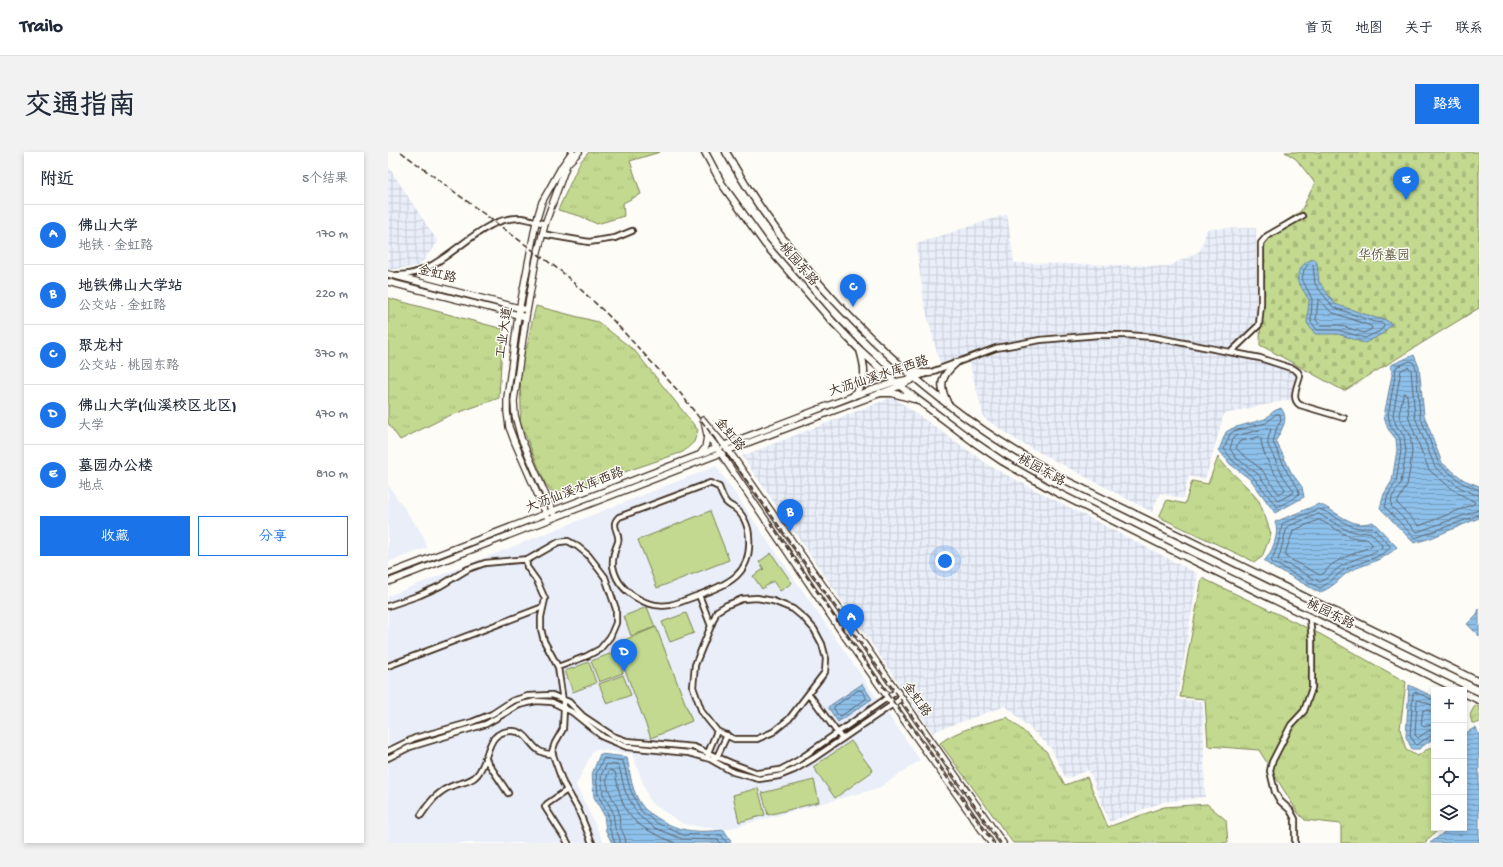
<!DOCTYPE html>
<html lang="zh">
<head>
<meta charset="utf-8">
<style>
  :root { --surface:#fff; --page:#f2f2f3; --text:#1f2937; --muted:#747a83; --line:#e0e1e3; --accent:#1a73e8 }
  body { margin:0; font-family:"Gochi Hand","LXGW WenKai TC",sans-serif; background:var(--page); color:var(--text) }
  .controls { position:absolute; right:12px; bottom:12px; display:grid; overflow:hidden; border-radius:0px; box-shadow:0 2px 6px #0003 }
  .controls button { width:36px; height:36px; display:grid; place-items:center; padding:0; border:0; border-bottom:1px solid var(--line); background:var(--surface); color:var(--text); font:20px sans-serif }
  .you { position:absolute; left:557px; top:409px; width:14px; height:14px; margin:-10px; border:3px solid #fff; border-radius:50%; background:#1a73e8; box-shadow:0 0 0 6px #1a73e833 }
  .badge { display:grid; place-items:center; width:26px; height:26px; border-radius:50%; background:var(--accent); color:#fff; font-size:13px; font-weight:700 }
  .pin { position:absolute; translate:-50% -33px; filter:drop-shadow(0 1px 2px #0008) }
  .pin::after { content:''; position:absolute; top:21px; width:14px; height:12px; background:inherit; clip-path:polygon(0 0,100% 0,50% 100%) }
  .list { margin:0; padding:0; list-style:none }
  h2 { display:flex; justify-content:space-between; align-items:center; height:52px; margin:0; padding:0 16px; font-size:17px }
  h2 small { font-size:13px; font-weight:400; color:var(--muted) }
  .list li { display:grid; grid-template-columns:26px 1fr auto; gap:12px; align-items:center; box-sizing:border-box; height:60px; padding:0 16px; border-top:1px solid var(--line) }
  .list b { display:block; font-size:15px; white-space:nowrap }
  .list p { margin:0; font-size:13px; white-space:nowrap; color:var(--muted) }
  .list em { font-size:13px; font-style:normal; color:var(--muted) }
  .actions { display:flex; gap:8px; padding:12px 16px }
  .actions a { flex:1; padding:9px 0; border:1px solid var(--accent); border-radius:0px; text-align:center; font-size:14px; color:var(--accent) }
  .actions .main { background:var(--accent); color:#fff }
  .icon { flex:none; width:22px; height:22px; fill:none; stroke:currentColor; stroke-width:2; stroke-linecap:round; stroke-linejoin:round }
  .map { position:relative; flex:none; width:1091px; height:691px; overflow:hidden; border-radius:0px }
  header { display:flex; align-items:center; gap:24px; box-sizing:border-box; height:56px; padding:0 20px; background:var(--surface); border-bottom:1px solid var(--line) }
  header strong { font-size:19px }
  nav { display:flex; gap:22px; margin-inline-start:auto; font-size:14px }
  .intro { display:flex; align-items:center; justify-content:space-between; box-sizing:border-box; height:96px; padding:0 24px }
  h1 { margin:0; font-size:28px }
  .button { padding:10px 18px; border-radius:0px; background:var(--accent); color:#fff; font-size:14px; font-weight:700 }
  main { display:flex; gap:24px; padding:0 24px }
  aside { flex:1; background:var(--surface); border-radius:0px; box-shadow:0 2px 6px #0003 }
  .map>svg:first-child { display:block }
  .built { fill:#e9eef9 }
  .industrial { fill:url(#industrial-grid) }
  .grass { fill:url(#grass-tufts); stroke:#7e8256 }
  .cemetery { fill:url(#cemetery-stones); stroke:#7e8256 }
  .garden { fill:#c2d98f; stroke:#7e8256 }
  .water { fill:url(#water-rules); stroke:#6c8498 }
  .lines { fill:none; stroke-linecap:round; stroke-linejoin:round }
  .shore { stroke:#5c6670; stroke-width:1 }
  .minor-casing { stroke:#3b2a1e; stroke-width:8 }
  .tertiary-casing { stroke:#3b2a1e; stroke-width:8 }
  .secondary-casing { stroke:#3b2a1e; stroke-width:9 }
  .minor { stroke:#fdfcf7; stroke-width:4.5 }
  .tertiary { stroke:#fdfcf7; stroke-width:5.5 }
  .secondary { stroke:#fdfcf7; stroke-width:6 }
  .rail { stroke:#3b2a1e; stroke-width:1.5; stroke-dasharray:6 3; stroke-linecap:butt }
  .labels { text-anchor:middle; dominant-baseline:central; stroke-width:3; stroke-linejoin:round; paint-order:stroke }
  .park-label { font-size:13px; fill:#5d563a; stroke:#fdfcf7 }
  .street-label { font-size:13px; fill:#3b2a1e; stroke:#fdfcf7 }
</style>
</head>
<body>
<header>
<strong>Trailo</strong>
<nav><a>首页</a><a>地图</a><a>关于</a><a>联系</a></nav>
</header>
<div class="intro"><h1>交通指南</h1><a class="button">路线</a></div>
<main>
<aside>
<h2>附近<small>5个结果</small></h2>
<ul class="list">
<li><span class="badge">A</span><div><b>佛山大学</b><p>地铁 · 金虹路</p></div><em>170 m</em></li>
<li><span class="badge">B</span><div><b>地铁佛山大学站</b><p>公交站 · 金虹路</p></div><em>220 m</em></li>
<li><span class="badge">C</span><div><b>聚龙村</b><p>公交站 · 桃园东路</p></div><em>370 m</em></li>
<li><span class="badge">D</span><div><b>佛山大学(仙溪校区北区)</b><p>大学</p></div><em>470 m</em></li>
<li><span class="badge">E</span><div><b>墓园办公楼</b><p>地点</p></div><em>810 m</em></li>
</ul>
<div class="actions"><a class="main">收藏</a><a>分享</a></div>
</aside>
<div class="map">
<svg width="1091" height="691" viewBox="0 0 1091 691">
  <defs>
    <pattern id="industrial-grid" width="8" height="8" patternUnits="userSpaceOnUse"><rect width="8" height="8" fill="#e9eef9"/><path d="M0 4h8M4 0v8" fill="none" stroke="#c9ccd5"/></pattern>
    <pattern id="grass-tufts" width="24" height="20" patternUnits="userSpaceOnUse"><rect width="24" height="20" fill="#c2d98f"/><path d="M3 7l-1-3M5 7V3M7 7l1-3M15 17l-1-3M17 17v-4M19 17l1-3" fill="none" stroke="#a8ba7b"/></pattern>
    <pattern id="cemetery-stones" width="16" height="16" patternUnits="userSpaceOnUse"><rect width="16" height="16" fill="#c2d98f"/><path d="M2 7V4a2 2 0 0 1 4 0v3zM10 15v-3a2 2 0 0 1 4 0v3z" fill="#a8ba7b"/></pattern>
    <pattern id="water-rules" width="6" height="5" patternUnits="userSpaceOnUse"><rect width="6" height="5" fill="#8dc0ea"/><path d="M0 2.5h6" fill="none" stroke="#749cbd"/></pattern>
  </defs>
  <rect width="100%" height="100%" fill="#fdfcf7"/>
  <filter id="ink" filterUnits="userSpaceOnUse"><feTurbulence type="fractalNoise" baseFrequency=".025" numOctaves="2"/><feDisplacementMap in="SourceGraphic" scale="8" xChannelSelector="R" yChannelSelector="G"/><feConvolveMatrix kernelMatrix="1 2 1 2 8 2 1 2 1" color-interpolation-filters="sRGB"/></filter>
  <g filter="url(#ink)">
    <path class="built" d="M328,314L532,608L491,636L336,678L295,672L262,650L244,602L206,597L188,633L216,691H0V444Z
      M0,333L35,383L39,396L0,410Z"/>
    <path class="industrial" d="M0,14L50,90L31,114L0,118Z
      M619,62L626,111L781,114L812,99L819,77L868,76V170L841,197L765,182L710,179L651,184L606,193L552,212L536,151L528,92Z
      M733,185L764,187L843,202L871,208L908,219L910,224L904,247L836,262L817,328L801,324L795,347L772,341L764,360L630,289L596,266L581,210L615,199L667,189Z
      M505,245L605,316L810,422L789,548L815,549L817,645L775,650L721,670L701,618L678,627L663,596L618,554L550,578L545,581L354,304Z"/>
    <path class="grass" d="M201,0H272L242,9L253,42L235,51L236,64L209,72L192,64L170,58L192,10Z
      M0,146L115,177L111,246L58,265L12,288L0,271Z
      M148,154L210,170L247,199L310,278L306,290L295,300L175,341L163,339L157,331L132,270L133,258L132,220L135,204L140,191L143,174Z
      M830,305L838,315L859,335L871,349L878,367L883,382L874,405L867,410L771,365L779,348L797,352L804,329L820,332Z
      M814,426L932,482L1018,530L1012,577L1018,598L1030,604L1038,598L1046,595V676H1052L1039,688L1038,691H953V672L917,668L910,661L871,598L820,594L817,547L792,545Z
      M1087,553L1091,555V571H1084L1082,563Z
      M619,565L658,599L677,633L699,625L720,675L776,655L819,652L838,668L840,691H625L552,591C570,577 597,572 619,565Z"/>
    <path class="cemetery" d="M897,0H1091V156L956,239L872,193L874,85L913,59L927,31L908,7Z"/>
    <path class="garden" d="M322,359L341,408L269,436L250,388Z
      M383,401L404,431L392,439L385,429L374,437L365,424L376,417L371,410Z
      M259,455L267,475L243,484L236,464Z
      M298,461L306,481L282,490L274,470Z
      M268,475L304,569L263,586L227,492Z
      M227,500L235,521L211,530L203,509Z
      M201,510L208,531L185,540L177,519Z
      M235,523L243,543L219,552L211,532Z
      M463,589L485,619L447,646L425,615Z
      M426,628L431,650L380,663L374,641Z
      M370,636L377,663L351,670L345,643Z"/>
    <path class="water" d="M927,107L929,111L931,130L947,152L988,166L996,167L1004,172L994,182L977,191L950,182H927L919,171L921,148L909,128C912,116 915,109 927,107Z
      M1026,203L1031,215L1036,263L1054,311L1076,328L1091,334V366L1043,386L1026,391L992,356L996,342L1004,329L1009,298L1008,287L1000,277L996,264L1004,223L1003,213Z
      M893,256C902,268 893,277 888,289L903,320L914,335L916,345L887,361L863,328L842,312L831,298L838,280L845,276L877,267L886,259Z
      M931,352C944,357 959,371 972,372C976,372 981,371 985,370L1009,395C995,409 979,411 962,419C954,424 952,428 945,433C942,436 936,438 932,441L897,421L887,417L876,409C884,401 892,381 887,370Z
      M1091,457V484L1079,472L1089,462Z
      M474,532L484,547L450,570L440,555Z
      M1021,533L1046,545V586L1031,597H1024L1018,585Z
      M1088,575L1091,584V691H1042L1062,676H1076V582Z
      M212,602L239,605C242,622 244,642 255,655C257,658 262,661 265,663C289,680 307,681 336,678L343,689L342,691H224L218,679L216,663L206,645L204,622Z"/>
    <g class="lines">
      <path class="shore" d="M921,112L925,113L927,132L945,155L986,170L995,171L996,174L992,179L977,186L950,178H929L923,170L924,147L914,127L916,118Z
        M931,147L943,160L983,174L984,177L976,181L951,173H932L928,168L930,149Z
        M1016,241L1019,243L1021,267L1041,318L1068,340L1087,350L1086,352L1031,374L1009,351L1019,333L1022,317L1024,299L1022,282L1013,270L1011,263Z
        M888,262H892L893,269L889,275L885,290L900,322L910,336L911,342L905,347L889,355L866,326L845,309L836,297L842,282L846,279L878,271Z
        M880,276L883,277L880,287V293L895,324L906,339L905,341L890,349L870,322L848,306L842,297L845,286L848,284Z
        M871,285L873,286C873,302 888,324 897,337L896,339L893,341H890L874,318L853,301L848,296L851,290Z
        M1091,338L1074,331L1051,312L1032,264L1028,216L1025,210L1022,209L1008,215L1007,224L1000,263L1003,275L1012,286L1013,298L1008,330L1000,343L997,355L1027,386L1091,363
        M1091,343L1086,342L1071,335L1047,315L1027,265L1023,217L1020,215L1013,218L1005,263L1008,273L1016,284L1018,299L1013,331L1004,345L1003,354L1029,380L1091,358
        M931,357C945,361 956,374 971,376C975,377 980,375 984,375L1002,394V396C991,407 973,409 960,416C948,422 944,430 932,436L884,410L883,408C888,401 894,380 894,372Z
        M931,362L957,377L971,381L982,380L994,393V395C983,404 969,405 957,412C947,417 941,426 932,430L901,413L890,409L899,375Z
        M931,368C951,376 955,387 979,387L984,392V394L955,406L943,413L936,421L932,423L898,405V399L905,379Z
        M471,538L474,539L478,545V547L453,564H451L446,557V555Z
        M1046,548L1027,540L1025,541L1022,583L1028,593L1043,584L1046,583
        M1046,554L1031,548L1029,549L1027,583L1030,586L1040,579L1046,578
        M1046,560L1035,558L1033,573L1036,575L1046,572
        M227,691L222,678L220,662L210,643L208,622L216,606L235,609L242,637L253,659L269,671L295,683H333L339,691
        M232,691V687L227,676L225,660L215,642L213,623L219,612L231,614L237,639L250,663L267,676L294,687L330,688L333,691
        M238,691C238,684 233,679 232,673C231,668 232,662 230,657C225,646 213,630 222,618L227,620C230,634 233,655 244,666C255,678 272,684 287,691"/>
      <defs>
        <path id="minor" d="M154,82L201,90L227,86L244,79
          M9,123C55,125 87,64 133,66C141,67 149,70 157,72
          M843,200L871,173L873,152V91L879,84L914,64
          M527,226L608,196L652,188L710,183H737L765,185L872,206L906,217L910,220L912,224C910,233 902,247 912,253L956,266
          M322,331L331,335C333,340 335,347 339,351C342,354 346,355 349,358C356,364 361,376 361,385C364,422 341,432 311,443C302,446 292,451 282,453C258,457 229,439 225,414C224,405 227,398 230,390C233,381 221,374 231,365Z
          M138,407L139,415L149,429L157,447L153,465V477L156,489L170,515L176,556L175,577L167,591L164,600L175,631L190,657L204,691
          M311,443L323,474
          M369,446L385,449L405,457L417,467L426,477L434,492L438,507L437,520L401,567L385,580L369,587H346L329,579L314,560L305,535L307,513L329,459L339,453L354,447Z
          M0,454L32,443L52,434L80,417L97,411L141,407L171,390L180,389L189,394L200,403L217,425L228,457V471L222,485L212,497L199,504L170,515
          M0,514L155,455
          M421,542L454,587
          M0,599L27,586L84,570L104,562L124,549L140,544L164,543L181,550L195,564L225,584L239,589L306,595L343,611L370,621L392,618L409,609L509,539
          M320,603V601L329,579
          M0,606L22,595L98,572L131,553L148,549L164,550L184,560L215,585L239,595L301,601L322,607L345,620L371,627L391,624L406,618L426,606L514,546
          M97,606L120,641
          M326,606L329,605L339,583
          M179,638L159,652L157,655L180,691
          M33,663C41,651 50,639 64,634C73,630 82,631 89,623C103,607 96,579 124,579C144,579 141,603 165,602
          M907,691V667L902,658L892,649L887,640L882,619L884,610L903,573L916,559L924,536V488L922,466"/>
        <path id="tertiary" d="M0,122L135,157
          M0,130L138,165
          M315,268L336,293L348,309L615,691
          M316,269L319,283L329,296L455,482L603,691
          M313,301L317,296L319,284
          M166,362L133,286L127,263L126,249L138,165L148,108L157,72L179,12L191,0
          M159,364L127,291L121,275L119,260V246L130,164L148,70L154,50L174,14L184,0
          M0,422L465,244L507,230L522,227
          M0,430L354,293L512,234L527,226"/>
        <path id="secondary" d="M317,0L334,32L377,92L444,169L472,198L507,230L530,248L586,290L614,309L668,340L780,396L1071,538
          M338,0C400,110 491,206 595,278C621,296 648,311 675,327L1091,530
          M520,218L532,221H542
          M492,241H504L526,247
          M465,244C479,226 478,219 472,198
          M559,250C550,232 554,223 568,211
          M1076,541L1091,548"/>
      </defs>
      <use href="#minor" class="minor-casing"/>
      <use href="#tertiary" class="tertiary-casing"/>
      <use href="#secondary" class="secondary-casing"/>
      <use href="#minor" class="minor"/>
      <use href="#tertiary" class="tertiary"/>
      <use href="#secondary" class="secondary"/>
      <path class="rail" d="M13,0L174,120L220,163L293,242L366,338L613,691
        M382,371L461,487L605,691"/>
    </g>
  </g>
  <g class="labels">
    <g class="park-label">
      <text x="996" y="104">华侨墓园</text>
    </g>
    <g class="street-label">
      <text transform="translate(410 113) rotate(49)">桃园东路</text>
      <text transform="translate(49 123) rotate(14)">金虹路</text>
      <text transform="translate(117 181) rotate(-82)">工业大道</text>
      <text transform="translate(491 225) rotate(-18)">大沥仙溪水库西路</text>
      <text transform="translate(341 283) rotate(51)">金虹路</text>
      <text transform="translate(653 319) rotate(29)">桃园东路</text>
      <text transform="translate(187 339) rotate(-21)">大沥仙溪水库西路</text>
      <text transform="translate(942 463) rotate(26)">桃园东路</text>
      <text transform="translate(528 548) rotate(55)">金虹路</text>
    </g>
  </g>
</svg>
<div class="controls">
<button>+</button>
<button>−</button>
<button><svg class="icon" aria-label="locate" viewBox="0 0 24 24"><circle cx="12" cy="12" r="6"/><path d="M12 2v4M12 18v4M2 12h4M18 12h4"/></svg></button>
<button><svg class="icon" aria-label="layers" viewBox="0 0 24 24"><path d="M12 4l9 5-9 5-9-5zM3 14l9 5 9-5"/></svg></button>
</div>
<div class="you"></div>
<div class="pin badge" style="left:463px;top:485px">A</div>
<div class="pin badge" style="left:402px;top:380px">B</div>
<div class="pin badge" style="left:465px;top:155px">C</div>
<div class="pin badge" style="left:236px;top:520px">D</div>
<div class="pin badge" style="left:1018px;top:48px">E</div>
</div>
</main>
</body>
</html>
